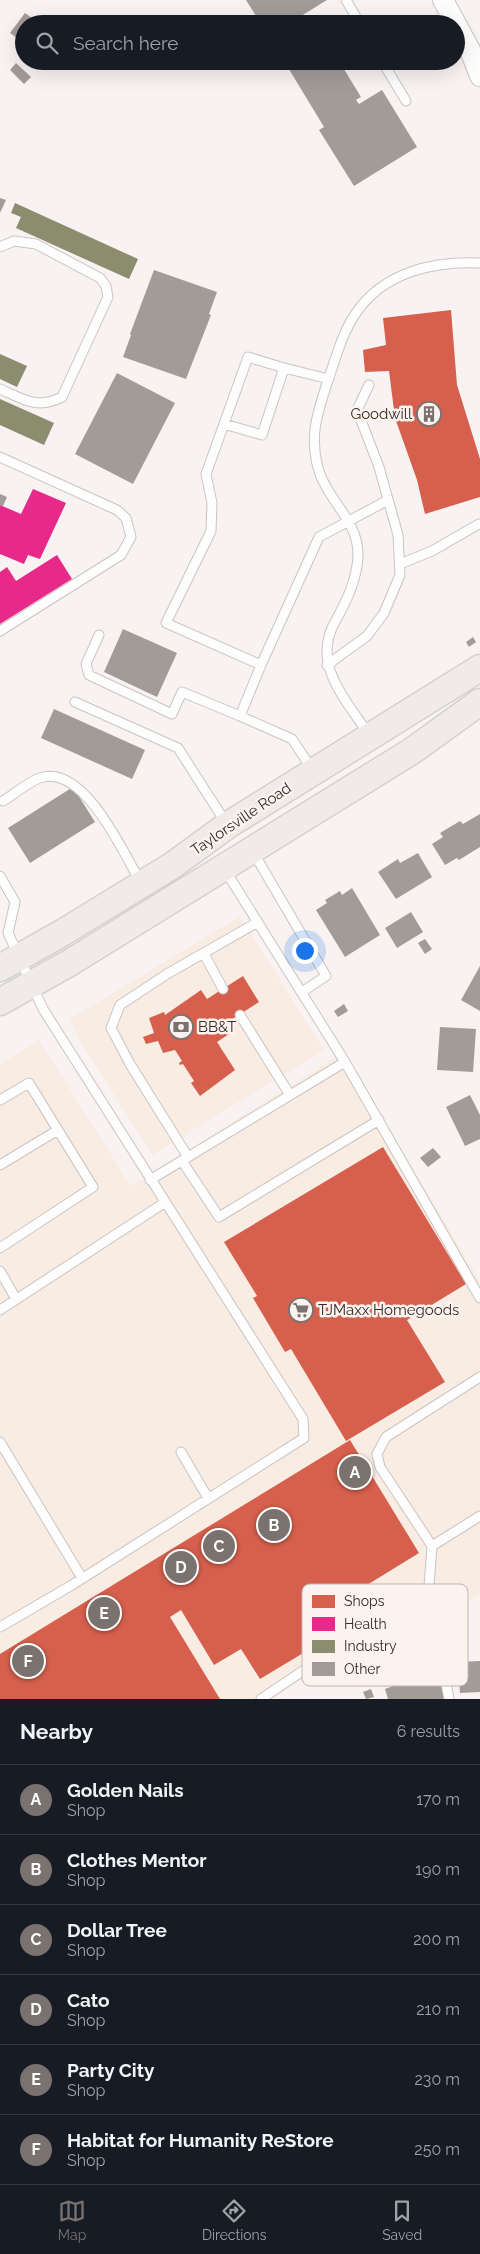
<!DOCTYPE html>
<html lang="en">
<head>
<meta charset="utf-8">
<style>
  :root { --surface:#171b24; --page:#20242c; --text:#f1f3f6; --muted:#9ea1a6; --line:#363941; --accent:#79726f }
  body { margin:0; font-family:Raleway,sans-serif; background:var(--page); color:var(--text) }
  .you { position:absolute; left:304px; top:950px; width:18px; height:18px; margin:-12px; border:4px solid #fff; border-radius:50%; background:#1a73e8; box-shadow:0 0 0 8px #1a73e833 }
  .badge { display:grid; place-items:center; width:32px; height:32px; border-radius:50%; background:var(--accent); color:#fff; font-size:16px; font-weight:700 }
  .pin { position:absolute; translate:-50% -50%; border:2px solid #fff; box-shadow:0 1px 5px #0006 }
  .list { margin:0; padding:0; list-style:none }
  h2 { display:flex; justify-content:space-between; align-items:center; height:65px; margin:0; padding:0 20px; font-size:21px }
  h2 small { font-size:16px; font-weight:400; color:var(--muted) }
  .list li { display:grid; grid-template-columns:32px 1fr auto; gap:15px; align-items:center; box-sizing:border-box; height:70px; padding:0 20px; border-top:1px solid var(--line) }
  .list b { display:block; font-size:19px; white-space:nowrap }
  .list p { margin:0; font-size:16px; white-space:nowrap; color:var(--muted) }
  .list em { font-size:16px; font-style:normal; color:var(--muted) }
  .icon { flex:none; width:28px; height:28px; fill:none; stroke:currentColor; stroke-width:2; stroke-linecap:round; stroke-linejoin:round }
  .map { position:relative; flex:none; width:480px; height:1699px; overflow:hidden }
  .search { position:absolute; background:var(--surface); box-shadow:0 5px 20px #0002; left:15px; right:15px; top:15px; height:55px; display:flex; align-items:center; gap:12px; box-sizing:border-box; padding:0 18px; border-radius:28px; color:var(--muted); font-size:19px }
  .sheet { height:485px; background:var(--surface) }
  nav { display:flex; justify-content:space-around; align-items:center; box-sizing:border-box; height:70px; border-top:1px solid var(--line); background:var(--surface); font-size:14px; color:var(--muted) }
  nav a { display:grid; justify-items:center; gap:2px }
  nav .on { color:var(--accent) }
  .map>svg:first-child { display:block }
  .commercial { fill:#f9ece3 }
  .shops { fill:#d6604d }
  .health { fill:#e7298a }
  .industry { fill:#8c8c6e }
  .building { fill:#a29c99 }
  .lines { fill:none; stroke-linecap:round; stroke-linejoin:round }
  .service-casing { stroke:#cac4c1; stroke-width:11 }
  .tertiary-casing { stroke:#cac4c1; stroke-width:22 }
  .primary-casing { stroke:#d4d1cf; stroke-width:29 }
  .service { stroke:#fefdfd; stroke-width:9 }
  .tertiary { stroke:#fefdfd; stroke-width:20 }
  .primary { stroke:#f1eaea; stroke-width:26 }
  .labels { text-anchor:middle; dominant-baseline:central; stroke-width:5; stroke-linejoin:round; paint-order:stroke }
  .poi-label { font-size:15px; fill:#352c29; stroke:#fcf2ee; text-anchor:start }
  .street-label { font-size:15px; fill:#352c29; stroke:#fcf2ee }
  .key { fill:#fcf2ee; stroke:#c0b7b3; stroke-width:1 }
  .key-label { font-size:14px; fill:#352c29 }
</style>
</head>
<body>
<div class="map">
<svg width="480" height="1699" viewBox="0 0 480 1699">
  <rect width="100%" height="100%" fill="#f8f3f2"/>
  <path class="commercial" d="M240,916L324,1050L152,1155L79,1039L70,1019Z
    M39,1040L131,1186L344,1052L480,1281V1595L361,1648L292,1685L272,1699H0V1064Z"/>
  <path class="shops" d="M451,310L457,385L480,459V497L425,514L417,480L395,418L389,371L365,372L363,350L386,345L383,318Z
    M243,976L259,1002L223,1025L229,1034L217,1042L235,1070L200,1096L191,1083L194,1081L183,1064L180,1065L179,1063L182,1061L175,1050L163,1053L158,1041L146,1044L143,1037L154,1033L149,1018L164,1012L165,1015L201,990L207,999Z
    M383,1147L466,1284L407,1320L445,1382L346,1441L291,1349L285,1352L253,1298L257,1296L224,1242Z
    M350,1440L419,1553L302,1625L315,1646L260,1679L241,1649L214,1665L181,1610L170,1617L220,1699H0V1654Z"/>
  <path class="health" d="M33,489L66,503L40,559L28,555L24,564L0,554V505L21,514Z
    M57,555L72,579L0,624V572L7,567L16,581Z"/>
  <path class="industry" d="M15,203L138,259L129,279L16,228L21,217L11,213Z
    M0,354L27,366L17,387L0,379Z
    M0,399L54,423L44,445L0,425Z"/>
  <path class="building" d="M246,0H327L293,21L295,24H261Z
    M25,13L39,23L41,20L46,24H24V43L10,33Z
    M312,17L316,24H301Z
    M284,61H339L361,97L356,100L359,104L382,90L417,147L354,186L319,130L324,127Z
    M16,63L31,77L24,84L10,70Z
    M0,198L6,200L0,213Z
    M154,270L217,292L209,314L211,315L186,379L123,357L131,335L130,334Z
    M117,373L175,403L133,484L75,454Z
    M0,494L7,497L3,506L0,505Z
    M123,629L177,653L157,697L104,672Z
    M473,637L476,642L469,647L466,642Z
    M54,709L145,750L132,779L41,738Z
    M73,787L95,822L30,863L8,828Z
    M480,814V847L459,860L457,858L445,865L432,844L443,837L440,833L460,821L463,824Z
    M418,853L432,877L396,899L378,872L398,859L400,863Z
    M352,888L380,935L345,957L316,910L327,903L325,900L340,891L342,895Z
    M411,912L423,932L397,948L385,928Z
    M425,939L432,949L425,954L418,943Z
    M480,966V1011L461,1000Z
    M344,1004L348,1011L338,1017L334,1011Z
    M440,1027L476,1029L473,1072L437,1070Z
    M470,1095L480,1115V1139L465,1146L446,1107Z
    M433,1148L441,1157L428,1167L420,1158Z
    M480,1661V1692L460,1693L458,1662Z
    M437,1669L449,1699H388L385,1689Z
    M371,1689L374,1697L366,1699L363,1692Z"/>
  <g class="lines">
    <defs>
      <path id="service" d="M346,0L360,24
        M382,61L406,101
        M0,247L14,241L36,244L100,278L106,286L108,297L62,397C37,410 23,399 0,389
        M224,424L262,435L284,368
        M0,457L117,510L126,518L131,537L121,555L0,631
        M400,564L432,551L479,524
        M99,635L86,664L89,675L172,714L182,692L240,716
        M261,665L166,623L211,531L212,503L206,474L248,357L284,368L329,379
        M327,665L367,636L384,613L400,575L398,535L379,467L357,410L369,385
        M75,702L178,748L226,823
        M369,735C346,699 310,664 336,620C347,600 357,579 358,556C359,520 327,501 318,468C309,434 318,412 328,380C336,358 342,333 356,313C384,272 433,261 480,263
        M312,769L292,739L240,716L261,665L319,537L388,500
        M3,801C15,794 30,780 43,777C85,767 123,852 140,881
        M253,852L326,976L302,992
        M0,876L15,902L8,933L43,1009L303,1419L304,1438L72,1585L0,1627
        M204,954L223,989
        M240,1015L290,1095
        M345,1062L480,1298
        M0,1100L29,1083L93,1187L0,1248
        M188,1157L130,1064L111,1028L120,1005L167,974L258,922
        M182,1161L219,1217L379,1120
        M0,1165L58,1130
        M150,1180L345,1062L225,870
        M0,1271L16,1299
        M0,1310L164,1203
        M480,1377L386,1437L377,1454L380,1467L432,1546L480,1516
        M0,1442L82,1578
        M181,1452L208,1498
        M420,1637L443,1667L449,1699
        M261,1699L429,1586L432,1546"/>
      <path id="tertiary" d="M443,0L470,50L480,76"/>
      <path id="primary" d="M0,968L62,933L173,865L228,825L480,668
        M0,1002L71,962L412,751L480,702"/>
    </defs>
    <use href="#service" class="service-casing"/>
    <use href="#tertiary" class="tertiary-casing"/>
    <use href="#primary" class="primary-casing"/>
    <use href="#service" class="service"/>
    <use href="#tertiary" class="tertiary"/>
    <use href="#primary" class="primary"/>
  </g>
  <defs>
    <symbol id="building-ring" viewBox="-11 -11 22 22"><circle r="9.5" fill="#fcf2ee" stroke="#79726f" stroke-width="1.5"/><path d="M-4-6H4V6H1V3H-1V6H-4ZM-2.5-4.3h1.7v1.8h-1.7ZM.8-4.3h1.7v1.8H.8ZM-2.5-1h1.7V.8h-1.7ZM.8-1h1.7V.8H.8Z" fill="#79726f"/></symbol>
    <symbol id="bank-ring" viewBox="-11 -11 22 22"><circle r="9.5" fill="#fcf2ee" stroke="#79726f" stroke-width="1.5"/><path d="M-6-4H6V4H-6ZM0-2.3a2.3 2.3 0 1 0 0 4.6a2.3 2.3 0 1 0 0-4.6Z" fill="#79726f"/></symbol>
    <symbol id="supermarket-ring" viewBox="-11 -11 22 22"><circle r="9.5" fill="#fcf2ee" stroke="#79726f" stroke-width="1.5"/><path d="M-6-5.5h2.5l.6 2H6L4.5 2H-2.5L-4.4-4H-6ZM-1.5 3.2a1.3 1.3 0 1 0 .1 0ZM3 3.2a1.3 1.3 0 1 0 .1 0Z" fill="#79726f"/></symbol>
  </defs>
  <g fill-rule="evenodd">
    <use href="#building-ring" x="415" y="400" width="28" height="28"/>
    <use href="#bank-ring" x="167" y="1013" width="28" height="28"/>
    <use href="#supermarket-ring" x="287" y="1296" width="28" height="28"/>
  </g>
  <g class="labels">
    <g class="poi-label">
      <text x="412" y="414" text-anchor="end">Goodwill</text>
      <text x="198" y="1027">BB&amp;T</text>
      <text x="318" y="1310">TJMaxx Homegoods</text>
    </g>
    <g class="street-label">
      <text transform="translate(241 819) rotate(-34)">Taylorsville Road</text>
    </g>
  </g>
  <rect x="302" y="1584" width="166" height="102" rx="8" class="key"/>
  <rect x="312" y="1595" width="23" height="13" fill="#d6604d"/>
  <rect x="312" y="1617" width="23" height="14" fill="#e7298a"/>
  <rect x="312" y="1640" width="23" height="13" fill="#8c8c6e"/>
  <rect x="312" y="1662" width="23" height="14" fill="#a29c99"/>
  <g class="key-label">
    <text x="344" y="1606">Shops</text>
    <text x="344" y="1629">Health</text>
    <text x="344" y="1651">Industry</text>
    <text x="344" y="1674">Other</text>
  </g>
</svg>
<div class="you"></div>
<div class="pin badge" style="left:355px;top:1472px">A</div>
<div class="pin badge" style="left:274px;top:1525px">B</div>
<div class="pin badge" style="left:219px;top:1546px">C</div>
<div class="pin badge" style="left:181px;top:1567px">D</div>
<div class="pin badge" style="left:104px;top:1613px">E</div>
<div class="pin badge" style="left:28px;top:1661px">F</div>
<div class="search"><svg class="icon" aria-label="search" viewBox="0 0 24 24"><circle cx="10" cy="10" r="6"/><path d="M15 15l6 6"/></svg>Search here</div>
</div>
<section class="sheet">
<h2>Nearby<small>6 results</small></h2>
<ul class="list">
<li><span class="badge">A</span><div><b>Golden Nails</b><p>Shop</p></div><em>170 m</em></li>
<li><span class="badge">B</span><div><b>Clothes Mentor</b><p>Shop</p></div><em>190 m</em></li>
<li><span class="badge">C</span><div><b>Dollar Tree</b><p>Shop</p></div><em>200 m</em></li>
<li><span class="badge">D</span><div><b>Cato</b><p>Shop</p></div><em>210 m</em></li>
<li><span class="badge">E</span><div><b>Party City</b><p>Shop</p></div><em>230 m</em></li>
<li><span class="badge">F</span><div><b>Habitat for Humanity ReStore</b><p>Shop</p></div><em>250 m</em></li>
</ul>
</section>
<nav>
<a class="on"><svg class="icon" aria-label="map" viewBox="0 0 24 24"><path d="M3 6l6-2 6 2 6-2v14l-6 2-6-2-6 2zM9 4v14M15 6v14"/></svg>Map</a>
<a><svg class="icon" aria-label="directions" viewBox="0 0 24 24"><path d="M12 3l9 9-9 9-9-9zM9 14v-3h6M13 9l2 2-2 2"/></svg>Directions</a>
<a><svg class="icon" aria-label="saved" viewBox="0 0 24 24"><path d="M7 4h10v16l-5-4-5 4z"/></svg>Saved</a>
</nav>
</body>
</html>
